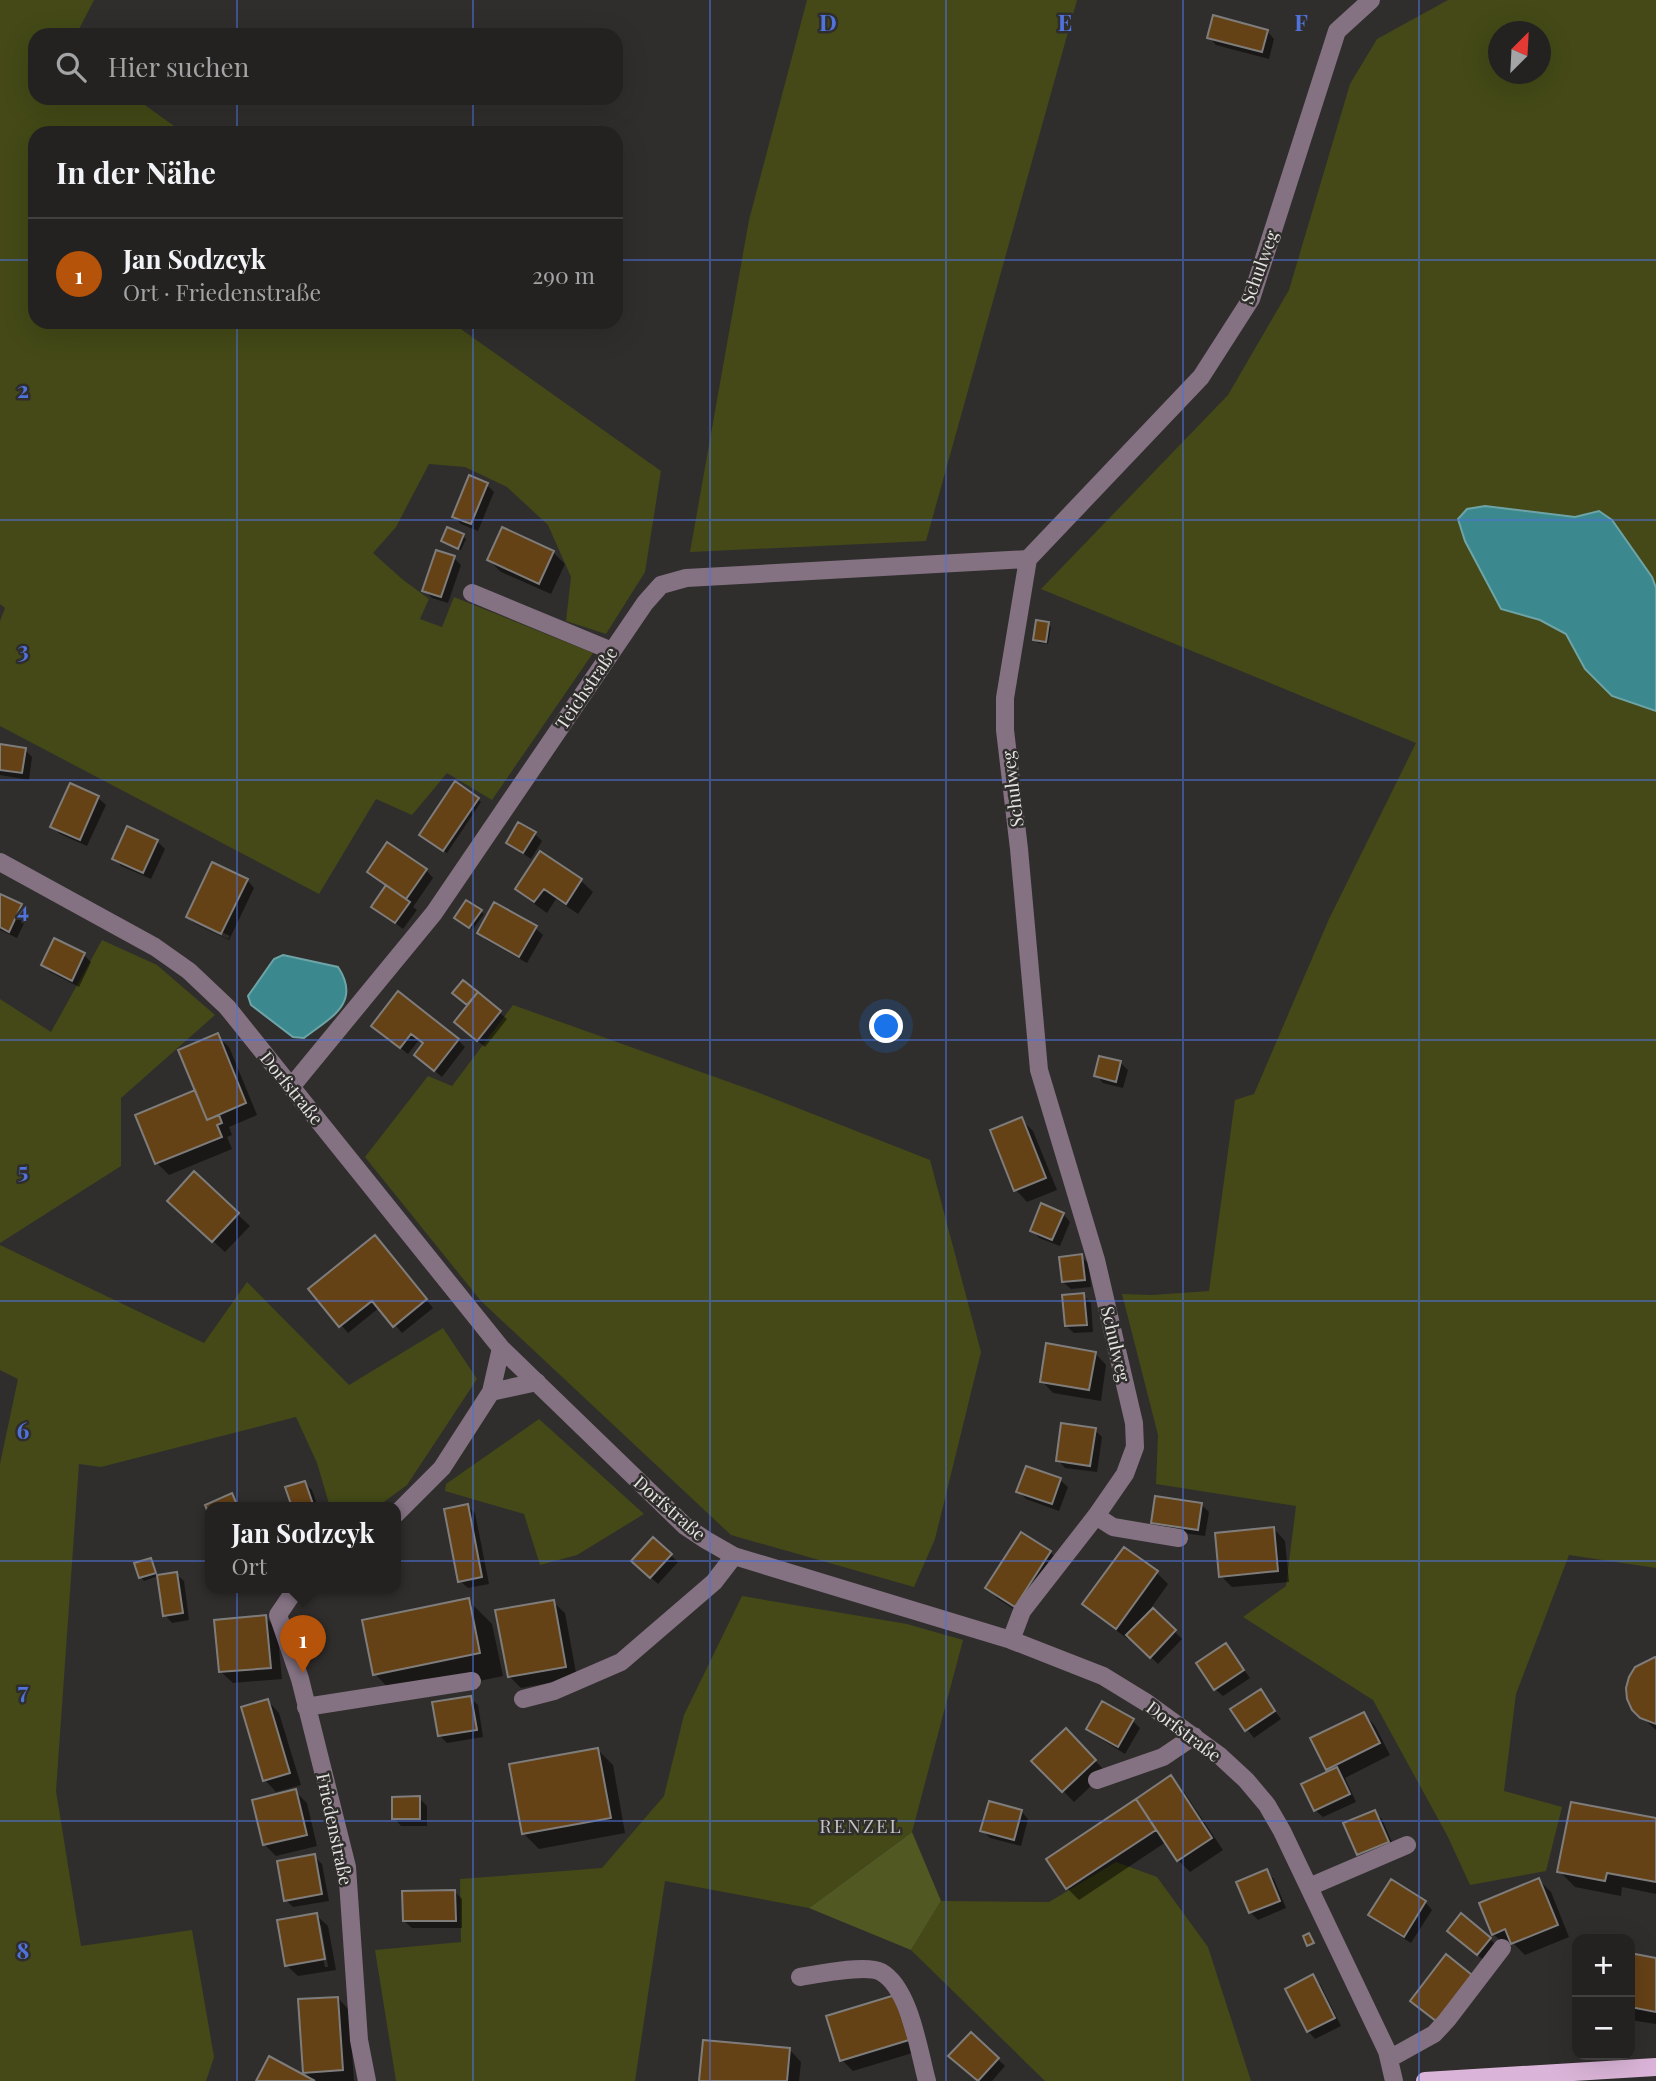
<!DOCTYPE html>
<html lang="de">
<head>
<meta charset="utf-8">
<style>
  :root { --surface:#242221; --page:#302f2e; --text:#f1f3f6; --muted:#a3a4a5; --line:#413f3f; --accent:#b45309 }
  body { margin:0; font-family:"Playfair Display",serif; background:var(--page); color:var(--text) }
  .controls { position:absolute; right:21px; bottom:21px; display:grid; overflow:hidden; border-radius:14px; box-shadow:0 7px 28px #0002 }
  .controls button { width:63px; height:63px; display:grid; place-items:center; padding:0; border:0; border-bottom:2px solid var(--line); background:var(--surface); color:var(--text); font:35px sans-serif }
  .compass { position:absolute; left:1488px; top:21px; width:63px; height:63px; border-radius:50%; background:var(--surface); box-shadow:0 7px 28px #0002; rotate:24deg }
  .you { position:absolute; left:887px; top:1027px; width:24px; height:24px; margin:-18px; border:5px solid #fff; border-radius:50%; background:#1a73e8; box-shadow:0 0 0 10px #1a73e833 }
  .badge { display:grid; place-items:center; width:46px; height:46px; border-radius:50%; background:var(--accent); color:#fff; font-size:23px; font-weight:700 }
  .pin { position:absolute; translate:-50% -58px; filter:drop-shadow(0 2px 4px #0008) }
  .pin::after { content:''; position:absolute; top:37px; width:24px; height:21px; background:inherit; clip-path:polygon(0 0,100% 0,50% 100%) }
  .popup { position:absolute; left:205px; top:1502px; width:196px; height:91px; box-sizing:border-box; display:grid; place-content:center; border-radius:14px; background:var(--surface); filter:drop-shadow(0 2px 5px #0005); font-size:23px; white-space:nowrap; color:var(--muted) }
  .popup b { font-size:26px; color:var(--text) }
  .popup::after { content:''; position:absolute; left:50%; top:100%; margin-left:-14px; border:14px solid transparent; border-top-color:var(--surface) }
  .list { margin:0; padding:0; list-style:none }
  h2 { display:flex; justify-content:space-between; align-items:center; height:91px; margin:0; padding:0 28px; font-size:30px }
  h2 small { font-size:23px; font-weight:400; color:var(--muted) }
  .list li { display:grid; grid-template-columns:46px 1fr auto; gap:21px; align-items:center; box-sizing:border-box; height:112px; padding:0 28px; border-top:2px solid var(--line) }
  .list b { display:block; font-size:26px; white-space:nowrap }
  .list p { margin:0; font-size:23px; white-space:nowrap; color:var(--muted) }
  .list em { font-size:23px; font-style:normal; color:var(--muted) }
  .icon { flex:none; width:38px; height:38px; fill:none; stroke:currentColor; stroke-width:2; stroke-linecap:round; stroke-linejoin:round }
  .map { position:relative; flex:none; width:1656px; height:2081px; overflow:hidden }
  .search { position:absolute; background:var(--surface); box-shadow:0 7px 28px #0002; left:28px; top:28px; width:595px; height:77px; display:flex; align-items:center; gap:18px; box-sizing:border-box; padding:0 24px; border-radius:21px; color:var(--muted); font-size:26px }
  .panel { position:absolute; background:var(--surface); box-shadow:0 7px 28px #0002; left:28px; top:126px; width:595px; height:203px; border-radius:21px }
  .map>svg:first-child { display:block }
  .green { fill:#444917; fill-rule:evenodd }
  .forest { fill:#525822 }
  .water { fill:#3b898e; stroke:#6ea4a7; stroke-width:2 }
  .shadow { fill:#0007; fill-rule:evenodd }
  .building { fill:#654116; stroke:#7f7d7b; stroke-width:2 }
  .lines { fill:none; stroke-linecap:round; stroke-linejoin:round }
  .minor { stroke:#847283; stroke-width:18 }
  .major { stroke:#dbb5d9; stroke-width:18 }
  .grid { fill:none; stroke:#4f73da; stroke-width:2; stroke-opacity:0.55 }
  .labels { text-anchor:middle; dominant-baseline:central; stroke-width:5; stroke-linejoin:round; paint-order:stroke }
  .street-label { font-size:18px; fill:#e5e3e2; stroke:#302e2c }
  .neighbourhood-label { font-size:19px; letter-spacing:2px; fill:#c5c2c0; stroke:#302e2c }
  .grid-label { font-size:23px; text-anchor:middle; font-weight:bold; fill:#4f73da; stroke:#302e2c; stroke-width:5; stroke-linejoin:round; paint-order:stroke }
</style>
</head>
<body>
<div class="map">
<svg width="1656" height="2081" viewBox="0 0 1656 2081">
  <rect width="100%" height="100%" fill="#302e2c"/>
  <path class="green" d="M0,0H94L76,35H35V98H135L184,133H35V322H451L661,471L645,572L606,634L566,621L571,577L548,525L507,487L465,467L429,464L396,527L373,553L402,579L429,599L420,619L442,627L454,597L593,653L492,800L447,773L412,815L376,799L319,894L0,726V621L5,608L0,604Z
    M807,0H1077L926,541L690,552L749,220Z
    M1448,0H1656V1568L1569,1555L1516,1694L1504,1791L1562,1807L1546,1871L1470,1885L1448,1837L1373,1700L1243,1617L1286,1586L1296,1506L1156,1484L1158,1435L1122,1294L1152,1295L1209,1291L1235,1100L1254,1094L1329,919L1416,743L1041,589L1228,395L1289,290L1350,84L1377,39ZM1498,32H1540V74H1498Z
    M102,940L157,965L215,1015L121,1098V1166L0,1243V999L51,1032Z
    M513,1005L757,1092L930,1160L981,1352L935,1539L914,1587L731,1535L481,1301L365,1157L428,1076L452,1086Z
    M0,1245L204,1343L247,1282L349,1385L443,1328L477,1379L407,1485L377,1507H330L317,1463L296,1417L101,1467L79,1464L56,1791L81,1946L192,1930L214,2057L206,2081H0V1464L18,1379L0,1370Z
    M539,1419L644,1514L577,1555L540,1565L524,1514L445,1491L446,1484Z
    M742,1596L907,1624L963,1640L912,1832L809,1908L665,1881L635,2081H396L375,1950L461,1942L460,1879L602,1868L664,1796L684,1715Z
    M1116,1862L1157,1877L1208,1947L1251,2081H1045L911,1950L941,1901L1049,1902Z"/>
  <path class="forest" d="M912,1832L941,1901L911,1950L809,1908Z"/>
  <path class="water" d="M1485,506L1575,517L1599,511L1612,520L1652,577L1656,588V711L1612,696L1585,669L1566,634L1540,620L1501,609L1465,541L1458,519L1467,509Z
    M283,955L338,967C362,1003 330,1018 304,1038L293,1037L251,1005L248,996L274,959Z"/>
  <path class="shadow" d="M1267,31L1274,39L1269,59L1216,45L1209,37Z
    M487,485L494,492L478,531L461,524L454,516Z
    M463,536L466,539L461,550L443,541Z
    M553,552L565,564L551,594L501,572L489,560Z
    M454,558L461,565L448,603L432,598L424,590Z
    M1048,624L1051,627L1048,644L1038,643L1035,640Z
    M0,746L25,750L32,757L29,780L0,775Z
    M98,798L106,805L87,846L60,834L53,827Z
    M478,799L481,802L447,853L424,838Z
    M535,834L542,841L531,859L508,843Z
    M157,841L165,849L151,879L121,866L114,858Z
    M541,854L581,881L593,892L578,914L556,899L547,913L529,900L517,889Z
    M426,870L433,878L413,907L417,910L403,929L374,907L388,886L369,872Z
    M247,880L254,888L229,940L195,924L188,917ZM194,919L230,936L228,939L194,923Z
    M0,896L21,906L29,913L17,938L0,930Z
    M480,911L484,914L473,929L460,920Z
    M535,928L543,935L527,963L486,940L479,932Z
    M84,955L91,962L79,987L50,972L43,965Z
    M463,982L507,1019L485,1047L463,1029L469,1006L457,996Z
    M373,1026L458,1040L465,1047L442,1077L424,1062L425,1044L419,1040L408,1054Z
    M217,1036L229,1047L257,1115L229,1127L232,1135L227,1137L232,1149L169,1175L157,1163L197,1091Z
    M1100,1058L1121,1063L1128,1070L1123,1088L1103,1083L1096,1075Z
    M1021,1119L1033,1131L1057,1190L1027,1202L1016,1190Z
    M194,1174L250,1226L225,1252L181,1212Z
    M1063,1214L1070,1222L1060,1246L1039,1238L1032,1230Z
    M382,1245L433,1308L402,1333L380,1307L348,1333L311,1290Z
    M1081,1256L1089,1264L1091,1287L1071,1289L1063,1282Z
    M1083,1295L1091,1303L1093,1332L1074,1333L1066,1326Z
    M1095,1353L1106,1365L1101,1401L1053,1393L1042,1381Z
    M1095,1430L1102,1437L1097,1472L1065,1468L1058,1460Z
    M1027,1468L1060,1480L1068,1487L1059,1511L1026,1499L1018,1491Z
    M305,1483L312,1490L318,1507H294Z
    M1202,1505L1209,1512L1205,1536L1161,1530L1153,1522Z
    M467,1506L475,1513L489,1584L468,1588L460,1581Z
    M1274,1529L1285,1541L1289,1582L1232,1587L1221,1576Z
    M1022,1534L1050,1552L1062,1564L1027,1618L998,1599L987,1588Z
    M653,1539L678,1562L658,1584L633,1561Z
    M1125,1549L1157,1573L1168,1584L1151,1608L1182,1639L1158,1664L1130,1637L1128,1639L1096,1616L1085,1604Z
    M151,1560L158,1576L144,1581L141,1577Z
    M176,1574L184,1581L189,1620L172,1623L165,1615Z
    M468,1600L492,1624L503,1676L398,1698L375,1674Z
    M553,1602L565,1613L577,1678L521,1688L509,1676Z
    M265,1617L277,1629L282,1679L233,1683L221,1672Z
    M1226,1645L1250,1678L1223,1696L1215,1689Z
    M1656,1658V1730L1633,1709Z
    M1260,1691L1281,1719L1254,1738L1232,1710Z
    M470,1698L478,1705L483,1737L447,1743L440,1736Z
    M268,1701L279,1713L301,1785L276,1792L265,1780Z
    M1364,1714L1375,1726L1390,1755L1345,1778L1356,1802L1323,1817L1315,1810L1331,1772L1327,1769Z
    M1133,1721L1140,1728L1125,1754L1096,1736L1088,1729Z
    M1066,1731L1106,1772L1074,1802L1034,1761Z
    M597,1749L613,1765L625,1833L539,1849L523,1833Z
    M1171,1778L1182,1789L1223,1850L1190,1872L1178,1860L1166,1842L1079,1900L1067,1888L1048,1859Z
    M295,1791L307,1803L317,1846L276,1856L264,1844Z
    M419,1798L427,1806V1826H401L394,1818Z
    M1021,1811L1028,1819L1021,1846L990,1838L982,1830Z
    M1374,1812L1382,1819L1395,1849L1366,1862L1358,1854Z
    M1656,1820V1894L1622,1887L1621,1896L1575,1887L1559,1871Z
    M314,1856L322,1864L329,1901L293,1907L286,1900Z
    M1267,1872L1274,1879L1286,1908L1258,1920L1250,1912Z
    M1539,1880L1551,1892L1569,1937L1525,1955L1512,1942L1505,1945L1493,1934Z
    M455,1892L462,1899V1928H412L404,1921Z
    M1425,1902L1432,1910L1411,1943L1378,1922L1370,1915Z
    M316,1915L328,1926L336,1970L298,1976L286,1965ZM317,1925H321L328,1967H325Z
    M1456,1938L1490,1939L1497,1946L1485,1961Z
    M1630,1955L1656,1959V2024L1630,2020Z
    M1312,1977L1320,1984L1341,2026L1315,2039L1308,2031Z
    M894,1997L919,2051L853,2071L842,2060Z
    M338,1998L349,2010L354,2081H313L305,2072Z
    M971,2034L1005,2066L992,2081H977L951,2056Z
    M790,2050L801,2062L799,2081H701Z"/>
  <path class="building" d="M1213,15L1268,30L1262,52L1207,38Z
    M469,475L488,483L471,524L452,517Z
    M447,527L464,534L458,549L441,541Z
    M502,527L554,551L539,584L487,560Z
    M436,550L455,556L441,597L422,591Z
    M1036,620L1049,622L1046,642L1033,640Z
    M0,744L26,748L22,773L0,770Z
    M455,781L479,798L443,851L419,835Z
    M70,783L99,796L80,840L50,827Z
    M518,822L536,832L523,853L506,843Z
    M127,826L158,840L143,873L112,859Z
    M387,842L427,869L406,899L367,872Z
    M540,851L582,879L566,904L544,889L534,902L515,889Z
    M212,862L248,879L221,934L186,917Z
    M386,885L410,902L395,923L371,907Z
    M0,894L22,904L9,932L0,927Z
    M466,900L482,910L469,928L454,918Z
    M494,902L537,926L519,957L477,933Z
    M54,938L85,953L72,981L41,965Z
    M463,980L478,992L467,1005L452,993Z
    M398,991L459,1039L434,1071L414,1055L423,1043L411,1034L400,1048L371,1026Z
    M478,992L501,1011L477,1041L454,1022Z
    M218,1033L246,1103L207,1120L178,1050Z
    M1099,1056L1121,1061L1116,1082L1094,1076Z
    M195,1090L207,1120L219,1115L222,1123L217,1125L222,1137L155,1164L135,1115Z
    M1022,1117L1046,1178L1014,1191L990,1130Z
    M194,1171L239,1213L212,1242L167,1201Z
    M1041,1203L1064,1213L1052,1240L1030,1231Z
    M375,1235L427,1299L393,1327L372,1301L339,1327L308,1289Z
    M1082,1254L1085,1280L1062,1282L1059,1257Z
    M1084,1293L1087,1325L1065,1326L1062,1295Z
    M1046,1343L1096,1352L1089,1390L1040,1382Z
    M1061,1423L1096,1428L1090,1466L1056,1461Z
    M1026,1466L1061,1478L1052,1504L1016,1492Z
    M305,1481L314,1507H292L285,1487Z
    M232,1493L238,1507H210V1517L205,1505Z
    M1155,1496L1202,1503L1198,1530L1151,1523Z
    M468,1504L482,1577L458,1582L444,1509Z
    M1274,1527L1278,1571L1219,1577L1215,1533Z
    M1021,1532L1051,1551L1015,1607L985,1588Z
    M653,1537L672,1554L650,1578L631,1561Z
    M1124,1547L1158,1571L1116,1629L1082,1604Z
    M151,1558L156,1573L139,1578L134,1563Z
    M177,1572L183,1613L163,1616L157,1575Z
    M469,1598L480,1653L373,1675L362,1620Z
    M554,1600L566,1667L508,1677L495,1610Z
    M1153,1608L1176,1630L1150,1658L1126,1635Z
    M266,1615L271,1668L219,1672L214,1620Z
    M1226,1643L1244,1670L1214,1690L1196,1663Z
    M1655,1657H1656V1724L1640,1718L1632,1710L1627,1699L1626,1688L1629,1677L1635,1667Z
    M1261,1689L1275,1711L1245,1731L1230,1709Z
    M471,1696L477,1730L438,1736L432,1702Z
    M268,1699L290,1773L263,1781L241,1707Z
    M1102,1701L1134,1719L1118,1747L1086,1729Z
    M1364,1712L1380,1743L1326,1770L1310,1738Z
    M1066,1728L1096,1760L1062,1792L1031,1761Z
    M598,1748L611,1818L522,1834L509,1764Z
    M1337,1767L1350,1794L1314,1811L1301,1784Z
    M1171,1775L1212,1838L1177,1861L1136,1799Z
    M296,1789L307,1835L263,1845L252,1800Z
    M420,1796V1819H392V1797Z
    M1136,1799L1156,1830L1066,1889L1046,1859Z
    M989,1801L1022,1810L1014,1840L980,1831Z
    M1571,1802L1656,1818V1882L1607,1873L1605,1881L1557,1872Z
    M1375,1810L1389,1842L1357,1855L1343,1823Z
    M315,1854L322,1894L284,1901L277,1861Z
    M1267,1869L1280,1901L1249,1913L1236,1882Z
    M1539,1878L1558,1925L1511,1944L1505,1929L1492,1935L1479,1903Z
    M1391,1879L1426,1901L1404,1937L1368,1915Z
    M455,1890L456,1921H403L402,1891Z
    M317,1913L325,1959L285,1966L277,1920Z
    M1461,1913L1491,1938L1477,1955L1447,1931Z
    M1309,1933L1314,1943L1307,1946L1303,1936Z
    M1630,1953L1656,1958V2012L1630,2007Z
    M1446,1954L1472,1975L1436,2021L1410,2001Z
    M1313,1974L1335,2018L1307,2032L1285,1989Z
    M895,1995L909,2040L840,2061L826,2016Z
    M338,1997L343,2070L303,2073L298,1999Z
    M971,2032L999,2058L978,2081L948,2056Z
    M703,2040L790,2048L787,2081H699Z
    M269,2056L315,2081H256Z"/>
  <g class="lines">
    <path class="minor" d="M472,593L612,651
      M0,862L155,947L189,971L227,1007L501,1348L685,1526L706,1540L734,1556L1011,1640L1103,1676L1147,1703L1220,1756L1246,1780L1267,1805L1282,1831L1387,2051L1394,2081
      M291,1087L434,913L645,603L661,585L686,578L1028,559
      M491,1392L537,1382
      M396,1514L442,1468L491,1392L501,1348
      M1096,1516L1113,1527L1179,1538
      M297,1587L278,1615L300,1679L347,1867L359,2040L367,2081
      M1011,1640L1022,1611L1096,1516L1125,1474L1135,1447L1134,1423L1096,1260L1039,1070L1019,849L1005,730V698L1028,559L1201,377L1251,299L1337,31L1371,0
      M523,1699L554,1691L621,1662L714,1582L734,1556
      M306,1707L472,1681
      M1097,1780L1163,1757L1194,1736
      M1309,1887L1407,1845
      M800,1977C818,1974 866,1964 881,1972C910,1988 919,2052 927,2081
      M1389,2059L1434,2034L1447,2020L1502,1948"/>
    <path class="major" d="M1425,2081L1656,2067"/>
  </g>
  <path class="grid" d="M237,0V35M473,0V35M710,0V2081M946,0V2081M1183,0V2081M1419,0V2081M237,98V133M473,98V133M0,260H35M616,260H1656M237,322V2081M473,322V2081M0,520H1656M0,780H1656M0,1040H1656M0,1301H1656M0,1561H1656M0,1821H1656"/>
  <g class="labels">
    <g class="street-label">
      <text transform="translate(1259 267) rotate(-70)">Schulweg</text>
      <text transform="translate(586 688) rotate(-56)">Teichstraße</text>
      <text transform="translate(1012 789) rotate(-97)">Schulweg</text>
      <text transform="translate(292 1088) rotate(51)">Dorfstraße</text>
      <text transform="translate(1116 1344) rotate(77)">Schulweg</text>
      <text transform="translate(670 1508) rotate(41)">Dorfstraße</text>
      <text transform="translate(1184 1731) rotate(37)">Dorfstraße</text>
      <text transform="translate(335 1829) rotate(78)">Friedenstraße</text>
    </g>
    <g class="neighbourhood-label">
      <text x="861" y="1825">RENZEL</text>
    </g>
  </g>
  <g class="grid-label">
    <text x="828" y="31">D</text>
    <text x="1065" y="31">E</text>
    <text x="1301" y="31">F</text>
    <text x="23" y="398">2</text>
    <text x="23" y="658">3</text>
    <text x="23" y="918">4</text>
    <text x="23" y="1179">5</text>
    <text x="23" y="1439">6</text>
    <text x="23" y="1699">7</text>
    <text x="23" y="1959">8</text>
  </g>
</svg>
<div class="controls">
<button>+</button>
<button>−</button>
</div>
<svg class="compass" viewBox="-18 -18 36 36"><path d="M0-13l5 13h-10z" fill="#e53935"/><path d="M0 13l5-13h-10z" fill="#a3a4a5"/></svg>
<div class="you"></div>
<div class="pin badge" style="left:303px;top:1673px">1</div>
<div class="popup"><b>Jan Sodzcyk</b>Ort</div>
<div class="search"><svg class="icon" aria-label="search" viewBox="0 0 24 24"><circle cx="10" cy="10" r="6"/><path d="M15 15l6 6"/></svg>Hier suchen</div>
<section class="panel">
<h2>In der Nähe<small></small></h2>
<ul class="list">
<li><span class="badge">1</span><div><b>Jan Sodzcyk</b><p>Ort · Friedenstraße</p></div><em>290 m</em></li>
</ul>
</section>
</div>
</body>
</html>
